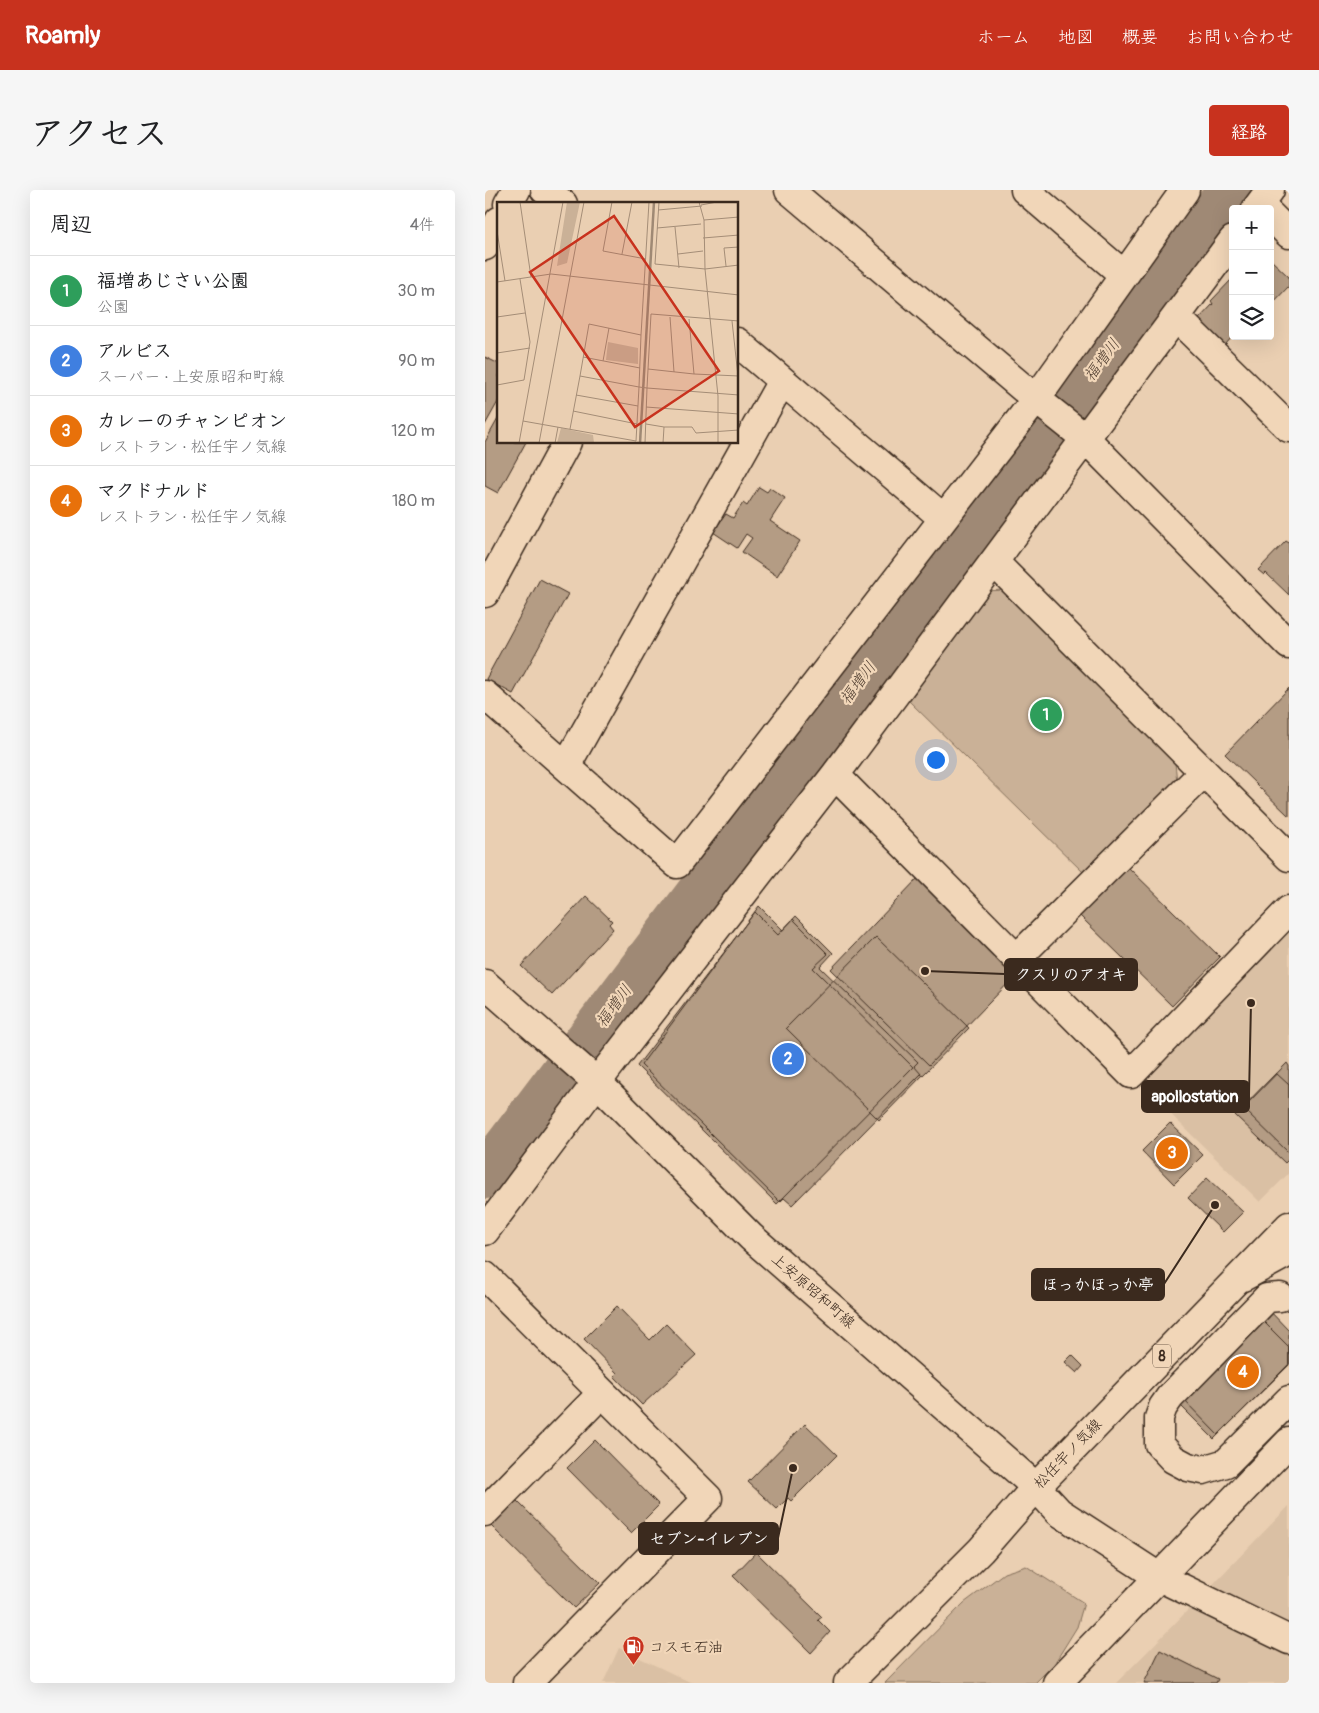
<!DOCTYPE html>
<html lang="ja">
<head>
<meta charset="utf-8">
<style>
  :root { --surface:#fff; --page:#f6f6f6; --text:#202124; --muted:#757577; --line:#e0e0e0; --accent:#c8321e }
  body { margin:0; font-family:Pangolin,"Klee One",sans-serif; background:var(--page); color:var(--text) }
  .controls { position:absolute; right:15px; top:15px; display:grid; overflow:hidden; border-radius:5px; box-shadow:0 5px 20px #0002 }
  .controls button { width:45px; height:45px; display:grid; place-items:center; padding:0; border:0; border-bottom:1px solid var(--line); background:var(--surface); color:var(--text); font:25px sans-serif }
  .you { position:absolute; left:450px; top:569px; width:18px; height:18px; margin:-12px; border:4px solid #fff; border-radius:50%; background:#1a73e8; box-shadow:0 0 0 8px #1a73e833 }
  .badge { display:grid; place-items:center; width:32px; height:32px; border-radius:50%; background:var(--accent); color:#fff; font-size:16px; font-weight:700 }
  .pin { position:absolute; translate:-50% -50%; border:2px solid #fff; box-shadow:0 1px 5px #0006 }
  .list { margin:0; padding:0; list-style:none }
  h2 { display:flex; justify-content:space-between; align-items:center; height:65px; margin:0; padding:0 20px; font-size:21px }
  h2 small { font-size:16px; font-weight:400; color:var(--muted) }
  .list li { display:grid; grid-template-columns:32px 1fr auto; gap:15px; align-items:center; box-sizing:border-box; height:70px; padding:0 20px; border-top:1px solid var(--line) }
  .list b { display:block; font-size:19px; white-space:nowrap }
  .list p { margin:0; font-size:16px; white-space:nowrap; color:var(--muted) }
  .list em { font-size:16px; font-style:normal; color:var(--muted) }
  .icon { flex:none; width:28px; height:28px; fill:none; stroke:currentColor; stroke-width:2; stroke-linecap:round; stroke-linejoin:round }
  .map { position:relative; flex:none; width:804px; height:1493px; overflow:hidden; border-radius:5px }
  header { display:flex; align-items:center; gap:30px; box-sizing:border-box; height:70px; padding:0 25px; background:var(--accent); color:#fff }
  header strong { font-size:24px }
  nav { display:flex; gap:28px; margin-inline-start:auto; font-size:18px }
  .intro { display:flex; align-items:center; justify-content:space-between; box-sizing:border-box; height:120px; padding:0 30px }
  h1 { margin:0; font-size:35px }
  .button { padding:12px 22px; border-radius:5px; background:var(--accent); color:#fff; font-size:18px; font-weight:700 }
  main { display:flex; gap:30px; padding:0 30px }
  aside { flex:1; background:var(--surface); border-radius:5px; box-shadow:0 5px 20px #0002 }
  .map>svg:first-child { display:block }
  .built { fill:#dac0a4 }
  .green { fill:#cab197; stroke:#826e5a }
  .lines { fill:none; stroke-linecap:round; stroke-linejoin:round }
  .river { stroke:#9f8974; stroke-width:46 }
  .building { fill:#b49c84; stroke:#3b2a1e }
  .minor-casing { stroke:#3b2a1e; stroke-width:31 }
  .major-casing { stroke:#3b2a1e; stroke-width:31 }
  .minor { stroke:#f1d6b8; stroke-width:28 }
  .major { stroke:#f1d6b8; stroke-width:28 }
  .labels { text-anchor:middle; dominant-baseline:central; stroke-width:4.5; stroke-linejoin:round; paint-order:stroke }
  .shield { fill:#f1d6b8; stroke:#725e4c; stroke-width:1 }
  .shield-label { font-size:14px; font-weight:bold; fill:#3b2a1e }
  .street-label { font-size:15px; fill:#3b2a1e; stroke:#f1d6b8 }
  .poi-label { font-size:15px; fill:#3b2a1e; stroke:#f1d6b8; text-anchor:start }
  .water-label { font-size:16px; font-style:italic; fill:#544234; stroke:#f1d6b8 }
  .inset-river { fill:none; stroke:#9f8974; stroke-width:2.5 }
  .inset-road { fill:none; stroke:#a48d77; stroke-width:1 }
  .view { fill:#c8321e; fill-opacity:0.15; stroke:#c8321e; stroke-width:2.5 }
  .inset-edge { fill:none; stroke:#3b2a1e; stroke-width:2.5 }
  .leader { fill:none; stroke:#3b2a1e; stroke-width:2 }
  .callout-dot { fill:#3b2a1e; stroke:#f1d6b8; stroke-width:2 }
  .callout { fill:#3b2a1e; stroke:#3b2a1e; stroke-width:2 }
  .callout-label { font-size:16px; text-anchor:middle; font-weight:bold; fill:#fff }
</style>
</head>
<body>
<header>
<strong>Roamly</strong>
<nav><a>ホーム</a><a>地図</a><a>概要</a><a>お問い合わせ</a></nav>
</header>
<div class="intro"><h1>アクセス</h1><a class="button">経路</a></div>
<main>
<aside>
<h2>周辺<small>4件</small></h2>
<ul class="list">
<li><span class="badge" style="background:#2e9e5b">1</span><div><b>福増あじさい公園</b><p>公園</p></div><em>30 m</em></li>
<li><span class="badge" style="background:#3f7fe0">2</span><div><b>アルビス</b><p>スーパー · 上安原昭和町線</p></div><em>90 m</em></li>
<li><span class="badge" style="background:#e8710a">3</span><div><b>カレーのチャンピオン</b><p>レストラン · 松任宇ノ気線</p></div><em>120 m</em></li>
<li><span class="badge" style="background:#e8710a">4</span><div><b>マクドナルド</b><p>レストラン · 松任宇ノ気線</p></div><em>180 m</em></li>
</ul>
</aside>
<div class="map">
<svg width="804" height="1493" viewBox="0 0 804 1493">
  <rect width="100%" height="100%" fill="#eacfb2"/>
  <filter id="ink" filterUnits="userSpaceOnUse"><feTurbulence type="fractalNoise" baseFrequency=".02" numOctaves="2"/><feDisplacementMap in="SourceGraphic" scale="10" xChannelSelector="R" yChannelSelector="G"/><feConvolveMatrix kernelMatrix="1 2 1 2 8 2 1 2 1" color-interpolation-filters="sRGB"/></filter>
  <g filter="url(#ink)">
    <path class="built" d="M804,736V983L775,1012L651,890Z
      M804,1316V1493H631L663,1461Z
      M134,1458L207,1493H118Z"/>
    <path class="green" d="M519,400L690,573L692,592L601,685L424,511L500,401Z
      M541,1376L599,1413L592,1437L569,1474L550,1493H400L479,1413L519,1383Z"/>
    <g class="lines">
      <path class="river" d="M0,986L746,0"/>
    </g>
    <path class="building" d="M785,69L804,87V96L785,116Z
      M748,88V146L740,155L713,130L728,114L726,111Z
      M0,167L14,174V210L0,235Z
      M14,227V252H41L13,303L0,296V252Z
      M274,297L282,302L285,298L300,308L285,331L315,351L292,386L257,362L267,348L261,344L252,358L228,342L241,324L248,328L258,313L262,316Z
      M801,351L804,353V405L781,383L779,385L773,380Z
      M55,389L83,404L28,504L1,489Z
      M804,498V626L740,564Z
      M643,677L735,767L687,816L595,726Z
      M435,686L533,783L444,875L346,779Z
      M101,706L127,731L124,734L128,739L67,805L36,776Z
      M274,716L298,740L311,726L348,763L335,777L433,872L429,876L436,884L307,1015L299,1008L295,1012L156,875Z
      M270,722L293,745L308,729L343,764L328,778L428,877L292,1014L152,876Z
      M391,747L484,838L394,930L301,838Z
      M802,873L804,876V963L758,918Z
      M791,883L804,895V969L800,973L750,925Z
      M685,933L718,965L689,994L657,961Z
      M722,988L758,1022L738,1042L703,1008Z
      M132,1116L165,1150L181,1134L211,1165L157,1215L129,1186L132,1183L99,1149Z
      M782,1118L804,1141V1175L733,1245L694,1205Z
      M774,1127L804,1157V1174L729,1249L691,1211Z
      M774,1127L804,1157V1174L729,1249L691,1211Z
      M587,1165L598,1176L592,1183L580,1172Z
      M320,1234L352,1265L306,1311L303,1308L292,1319L263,1292Z
      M110,1250L174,1315L146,1343L82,1278Z
      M31,1310L115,1393L89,1418L6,1336Z
      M271,1362L337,1427L333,1430L345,1442L326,1463L248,1386Z
      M675,1460L733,1489L731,1493H659Z"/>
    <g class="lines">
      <defs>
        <path id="minor" d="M60,0L78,14
          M540,0L639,85
          M700,0L551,209L600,248L804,455
          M23,14L31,0
          M771,19L785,0
          M785,25L804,44
          M748,50L350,585L646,884L804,720
          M0,56L14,31
          M691,127L804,238
          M252,152L458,328
          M509,372L804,667
          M0,403L82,252
          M0,505L192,674L551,209L304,0
          M81,576L297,191
          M532,768L719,582
          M0,1041L112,892L350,585
          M0,1086L223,1308L42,1493
          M758,1087L804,1062
          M795,1107L782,1108L685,1207L678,1217L674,1228V1254L688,1269L703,1277L718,1280L741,1273L804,1210
          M0,1322L117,1203
          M674,1387L804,1450"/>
        <path id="major" d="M0,794L112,892L266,1047L551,1297L574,1322L674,1387
          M363,1493L496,1360L551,1297L804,1036
          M572,1493L804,1252"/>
      </defs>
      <use href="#minor" class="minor-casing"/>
      <use href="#major" class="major-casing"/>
      <use href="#minor" class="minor"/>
      <use href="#major" class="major"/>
    </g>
  </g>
  <defs>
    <symbol id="fuel-pin" viewBox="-11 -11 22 30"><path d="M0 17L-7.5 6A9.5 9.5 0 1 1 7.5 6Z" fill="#c8321e" stroke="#f1d6b8"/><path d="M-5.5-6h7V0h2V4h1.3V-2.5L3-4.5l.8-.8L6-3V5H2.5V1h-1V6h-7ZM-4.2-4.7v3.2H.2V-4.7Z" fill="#fff"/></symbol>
  </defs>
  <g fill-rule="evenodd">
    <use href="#fuel-pin" x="136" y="1444" width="25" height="34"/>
  </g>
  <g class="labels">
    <rect class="shield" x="668" y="1154.5" width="18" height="23" rx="4"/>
    <g class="shield-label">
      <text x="677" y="1166">8</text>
    </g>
    <g class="street-label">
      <text transform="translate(328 1101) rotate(41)">上安原昭和町線</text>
      <text transform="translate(583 1264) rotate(-46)">松任宇ノ気線</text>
    </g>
    <g class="poi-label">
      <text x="164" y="1457">コスモ石油</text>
    </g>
    <g class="water-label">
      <text transform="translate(617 170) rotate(-53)">福増川</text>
      <text transform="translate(373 493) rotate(-53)">福増川</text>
      <text transform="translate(129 816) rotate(-53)">福増川</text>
    </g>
  </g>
  <g transform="translate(12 12)">
    <rect width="241" height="241" fill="#eacfb2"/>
    <path d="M70,0H83L70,61L60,64ZM111,140L141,146V162L109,158ZM64,226L96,233L97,241H60Z" fill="#cab197"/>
    <path class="inset-river" d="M143,241L157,0"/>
    <path class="inset-road" d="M23,0L34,75M115,0L106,49L149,57M162,0L158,62L208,67L221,194V241M202,0L207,18L208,67L242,63M204,3L220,0M161,8L205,4M207,18L242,15M178,25L182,66M160,26L204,22M0,29L8,79M206,36L242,33M125,52L135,0M181,52L206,49M229,64L227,46L242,45M54,72L242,93M0,80L54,72M0,115L28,111M173,115L177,170M192,117L197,172L242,174M235,119L241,174M242,119L154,112L150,186L242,193M144,133L152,0M0,151L33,146M86,155L143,166M106,159L112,126M151,167L197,172M0,183L27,178L33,140L23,77M79,193L141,204M149,205L242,212M76,209L140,222M26,219L139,239L142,185L144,133L92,122L83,174L142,185L150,186L148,241M149,222L167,225M73,227L83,174M22,241L66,0M42,241L87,0M58,241L61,225M166,241L167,225H195L199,231L242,228"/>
    <path class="view" d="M117,14L222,169L138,225L33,70Z"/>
    <rect width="241" height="241" class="inset-edge"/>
  </g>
  <path class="leader" d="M440 781L520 784M766 813L764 906M730 1015L679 1094M308 1278L293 1348"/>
  <g class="callout-dot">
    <circle cx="440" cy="781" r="5"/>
    <circle cx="766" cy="813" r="5"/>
    <circle cx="730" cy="1015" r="5"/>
    <circle cx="308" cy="1278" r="5"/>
  </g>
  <g class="callout">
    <rect x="520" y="769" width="132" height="31" rx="5"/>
    <rect x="657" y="891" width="107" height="31" rx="5"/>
    <rect x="547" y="1079" width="132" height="31" rx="5"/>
    <rect x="154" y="1333" width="139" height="31" rx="5"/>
  </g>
  <g class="callout-label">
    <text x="586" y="790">クスリのアオキ</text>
    <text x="710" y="912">apollostation</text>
    <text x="613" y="1100">ほっかほっか亭</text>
    <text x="224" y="1354">セブン-イレブン</text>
  </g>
</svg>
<div class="controls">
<button>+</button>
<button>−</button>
<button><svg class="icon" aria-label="layers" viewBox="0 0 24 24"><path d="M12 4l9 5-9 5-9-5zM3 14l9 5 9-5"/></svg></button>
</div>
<div class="you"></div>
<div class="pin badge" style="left:561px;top:525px;background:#2e9e5b">1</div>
<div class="pin badge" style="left:303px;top:869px;background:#3f7fe0">2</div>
<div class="pin badge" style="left:687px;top:963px;background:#e8710a">3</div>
<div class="pin badge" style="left:758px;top:1182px;background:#e8710a">4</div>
</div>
</main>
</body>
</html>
